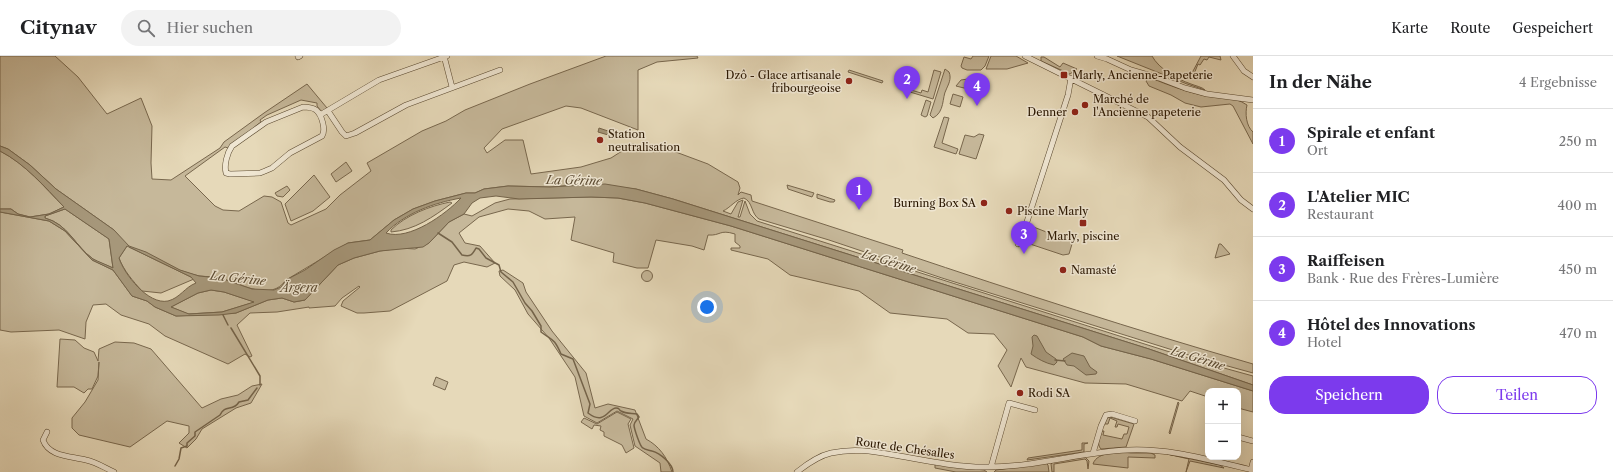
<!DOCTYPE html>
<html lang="de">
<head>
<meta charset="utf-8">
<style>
  :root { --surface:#fff; --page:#f2f2f2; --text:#202124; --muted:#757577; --line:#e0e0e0; --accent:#7c3aed }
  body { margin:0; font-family:"Libre Caslon Text",serif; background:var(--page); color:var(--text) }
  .controls { position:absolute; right:12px; bottom:12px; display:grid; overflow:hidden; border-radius:8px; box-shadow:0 4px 16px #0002 }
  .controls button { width:36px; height:36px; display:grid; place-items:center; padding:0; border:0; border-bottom:1px solid var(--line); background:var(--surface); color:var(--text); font:20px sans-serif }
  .you { position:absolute; left:707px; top:251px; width:14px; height:14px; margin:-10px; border:3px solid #fff; border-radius:50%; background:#1a73e8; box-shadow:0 0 0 6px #1a73e833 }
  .badge { display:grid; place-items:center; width:26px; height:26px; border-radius:50%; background:var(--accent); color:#fff; font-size:13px; font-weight:700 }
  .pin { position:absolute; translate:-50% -33px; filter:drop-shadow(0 1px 2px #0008) }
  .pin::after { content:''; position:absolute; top:21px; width:14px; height:12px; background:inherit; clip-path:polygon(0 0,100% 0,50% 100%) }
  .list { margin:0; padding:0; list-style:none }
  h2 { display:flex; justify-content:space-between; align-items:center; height:52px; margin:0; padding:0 16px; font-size:17px }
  h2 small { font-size:13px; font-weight:400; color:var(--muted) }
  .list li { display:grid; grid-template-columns:26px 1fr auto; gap:12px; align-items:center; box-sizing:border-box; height:64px; padding:0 16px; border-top:1px solid var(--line) }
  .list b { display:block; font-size:15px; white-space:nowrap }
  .list p { margin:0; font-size:13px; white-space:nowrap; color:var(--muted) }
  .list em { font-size:13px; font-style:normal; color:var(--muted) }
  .actions { display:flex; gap:8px; padding:12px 16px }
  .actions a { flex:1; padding:9px 0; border:1px solid var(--accent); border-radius:16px; text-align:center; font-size:14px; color:var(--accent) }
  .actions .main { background:var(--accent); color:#fff }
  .icon { flex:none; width:22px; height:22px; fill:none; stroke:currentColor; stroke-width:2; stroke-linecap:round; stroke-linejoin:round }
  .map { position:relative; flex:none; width:1253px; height:416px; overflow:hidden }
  header { display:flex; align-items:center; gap:24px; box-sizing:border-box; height:56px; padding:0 20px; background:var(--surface); border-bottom:1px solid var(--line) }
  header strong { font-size:19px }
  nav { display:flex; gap:22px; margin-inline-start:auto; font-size:14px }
  .search { width:280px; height:36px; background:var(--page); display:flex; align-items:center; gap:10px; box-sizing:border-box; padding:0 14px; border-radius:22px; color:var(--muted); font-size:15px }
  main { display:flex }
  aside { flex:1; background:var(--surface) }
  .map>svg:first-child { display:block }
  .green { fill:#c6b89a; stroke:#78674d }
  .water { fill:#a6977a; stroke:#746349; fill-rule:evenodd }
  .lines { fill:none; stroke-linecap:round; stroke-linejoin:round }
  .stream { stroke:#746349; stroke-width:1.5 }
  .minor-casing { stroke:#58472e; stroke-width:6 }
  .minor { stroke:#efe6d2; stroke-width:5 }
  .poi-dot { fill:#8f2418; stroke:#efe6d2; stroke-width:1.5 }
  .labels { text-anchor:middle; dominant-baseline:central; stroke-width:3; stroke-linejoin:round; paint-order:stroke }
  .poi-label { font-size:11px; fill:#291600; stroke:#efe6d2; text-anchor:start }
  .street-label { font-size:11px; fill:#291600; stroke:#efe6d2 }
  .water-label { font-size:12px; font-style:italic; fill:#5b4a31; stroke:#efe6d2 }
</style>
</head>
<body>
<header>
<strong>Citynav</strong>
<div class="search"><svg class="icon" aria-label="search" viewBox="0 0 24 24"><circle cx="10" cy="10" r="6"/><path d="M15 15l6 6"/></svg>Hier suchen</div>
<nav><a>Karte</a><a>Route</a><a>Gespeichert</a></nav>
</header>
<main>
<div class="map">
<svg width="1253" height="416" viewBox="0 0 1253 416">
  <rect width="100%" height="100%" fill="#e6d9b9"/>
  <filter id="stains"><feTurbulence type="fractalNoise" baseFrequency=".005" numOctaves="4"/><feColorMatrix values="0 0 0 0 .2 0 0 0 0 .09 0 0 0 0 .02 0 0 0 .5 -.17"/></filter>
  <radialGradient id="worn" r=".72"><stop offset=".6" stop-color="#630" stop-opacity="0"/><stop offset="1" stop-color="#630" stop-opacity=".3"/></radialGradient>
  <path class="green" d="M0,0H55L78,21L107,58L141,42L152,70L151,107L152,123L171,124L220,92L224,86L264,57L307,28L327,52L322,56L317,50V47L301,44L267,59L260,64L261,66L228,92L225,91L185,120L215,150L223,154L239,155L264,140L272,141L281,146L288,167L291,169L326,153L340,139L371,115L367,107L422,75L446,65L465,54L530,28L606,0H697L698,2L657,6L638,14V74L581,52L566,50L502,73L484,92L487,97L505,84H523L531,118L581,111L611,102L633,88L652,95L665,92L708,108L738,126L740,132L738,139L741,136L751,139L752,145L903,194L902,197C1018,236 1135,274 1253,308V317L1195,301L942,222L829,184L759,163C751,158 753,146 744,142C736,143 730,152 723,155L731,158L738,146L743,144L738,161H740L745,145L750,158L757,165L1195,304L1253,320V329L1149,293L673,143L636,133L584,128L550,131L508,130L484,133L475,137H466L435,145L413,153L394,164L370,184L348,187L286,224C271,246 241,228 221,222C215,220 207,221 200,220C193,219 186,216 179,214C162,206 147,197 129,191L191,221L194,223L161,237L142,235C133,225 124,215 119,202L127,190L114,174L56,133L30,109L8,93L0,90Z
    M973,0H989L985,10L981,14H967L962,12L961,10L964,1L971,3Z
    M991,0H1016L1028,7L1007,13H986Z
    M1117,0H1152C1159,13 1177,23 1191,28C1196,30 1202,31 1205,34L1187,28Z
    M1201,0H1220L1221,4L1209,1L1207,4L1204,3L1200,9L1198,8L1194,18L1192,17Z
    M1041,1H1044L1060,11L1063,7L1077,13L1070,18L1041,5Z
    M945,13L949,16C952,23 948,29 946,34C942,41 945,56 933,62L930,59Z
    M849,14L883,25L882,27L848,16Z
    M934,14L941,16L933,43L910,36L911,34L921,37L922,34L928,36Z
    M1151,22C1168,29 1184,35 1202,39C1217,43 1233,39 1247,49C1245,57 1246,70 1253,76V88L1233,50L1230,48L1201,51L1185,47L1171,39L1149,30L1146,25L1148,23Z
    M968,23L974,24L975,26L973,31L964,32L956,30L961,24Z
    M953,38L963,41L960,51L950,48Z
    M926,44L931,46L927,60L925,61L921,59Z
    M944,61L949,62L942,87L958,93L956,98L934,91Z
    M979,78L984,79L976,103L959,98L965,79L974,81Z
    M0,95C26,108 44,131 64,151L49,158L30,161L18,158L11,153H0Z
    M346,106L352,115L336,126L331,118Z
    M314,119L330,141L313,155L291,165L285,148Z
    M787,129L814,137L812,141L788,133Z
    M287,130L290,134L283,141L277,140L275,137Z
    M817,138L835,144L834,146H830L817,142Z
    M591,141L618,142L645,147L731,170L1083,281L1101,290L1151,303L1253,335V356L1238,352V335H1208V341L1190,335L1182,345L1126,328L1085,327L1026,311L1021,302L1011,331L998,310L1007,294L994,278L968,277L947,263L890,257L859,235L790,219L768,203L731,194V192H740V190L735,186V178C719,173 721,180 708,179L704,194L692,190L656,184L648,212H637L613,206L614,197L571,184L575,161L545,163L529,155L508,153L479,161L459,177L465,187L480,190L495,207L487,211L464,206L454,209L447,225L390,255L364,257H357L341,250L343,245L360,231L359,230L342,242L335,250L309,252V251L277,256L250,257L237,269L252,300L250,301L245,298L228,308L165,280L149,268L121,259L106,248L93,249L86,266L85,283L59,274L11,276L0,274V156L49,165L65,175L92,204L113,214L132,240L147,245L155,251L176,260L236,257L268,244L282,242L294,246L305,244L338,209L354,202L380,195L400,192L415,193L429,187L449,166L464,158L472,160L495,147L510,143Z
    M450,146L452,147C433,161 415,174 391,176V174C406,159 430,150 450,146Z
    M65,153L109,183L113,212C107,209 99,207 93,203C75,190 68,168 45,162V160Z
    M1031,170L1054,179L1075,178L1069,198L1063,199L1027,187L1024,181L1028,171Z
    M1219,188H1221L1230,198L1215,202Z
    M503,214L523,227L526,236L552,275L586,317L595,352L608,348L635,354L646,383C659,390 667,401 672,416H661L660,407L635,390L630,369L633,363L617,355L597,367L584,360L575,321L549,282L528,258L515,234L500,220L499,215Z
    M641.5 220a5.5 5.5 0 1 1 11 0a5.5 5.5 0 1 1-11 0Z
    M211,234L224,236L255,246L222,256L188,258L171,251L198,237Z
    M60,283L75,284L84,292L94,296L98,305L99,293L115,286L134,287L151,293L202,352L221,343L238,339L252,330L262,328L251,347L236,352L202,373L196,383L187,392L179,387L189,377V370L167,365L130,391L79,379L72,372V362L85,346L98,324L99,306L98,320L92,333H88L84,337L74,331H57Z
    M436,321L448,326L445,334L433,329Z
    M1178,346L1179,347L1170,378L1169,377Z
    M617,356L631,363L628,368L634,392L626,397L622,389L604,380V376L600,374L601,370L594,369L592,373L581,366L584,362L597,368Z
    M1110,361L1134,368L1126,391L1101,393C1096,388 1100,381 1102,375H1104L1103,379L1122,383L1124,378H1127L1129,371L1118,368L1117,371H1115L1117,365L1110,362L1108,368H1104L1107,362Z
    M1082,387H1088L1084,388V396L1027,404L1028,402L1082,394Z
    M1131,397H1151L1155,399V402L1128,401V412L1093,408C1097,395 1121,396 1131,397Z
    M1167,398L1220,409L1224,412L1190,405L1186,416L1189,403Z
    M1085,401L1089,405L1088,413L1087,405L1085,403L1054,408V416H1052L1051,408L1053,406Z
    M1046,407L1048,409L1049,416H994L996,414Z
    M935,408L984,414L987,416H956L935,412Z"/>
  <path class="water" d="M599,72L617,78L615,81L598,76Z
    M0,90L8,93L30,109L56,133L114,174L129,190L146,196L180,214L199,220L220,222L252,233L274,234L281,231L286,224L305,214L334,194L348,187L370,184L394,164L413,153L435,145L466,137H475L484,133L508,130L550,131L605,128L636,133L673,143L1149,293L1253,329V335L1151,303L1101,290L1083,281L731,170L645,147L618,142L591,141L519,143L496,140L480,142L472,147L464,158L449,166L429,187L423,191L380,195L354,202L338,209L305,244L294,246L282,242L268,244L236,257L219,259L176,260L155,251L147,245L132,240L113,214L92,204L65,175L49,165L0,156V153H11L18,158L30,161L49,158L64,151C45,131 25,108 0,95ZM461,142C446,158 409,185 386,177C405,157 434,147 461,142ZM65,153L109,183L113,212C107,209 99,206 93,203C75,190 68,168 45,162V160ZM127,190L191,221L196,227C185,231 180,242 168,245C148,249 124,218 119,202ZM211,234L224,236L254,246L222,256L189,258L171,251L198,237Z
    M1034,279L1037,280L1046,296L1056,303L1057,306L1054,309C1045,307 1038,303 1031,298L1033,290L1032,281Z
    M1072,297L1084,300L1090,311L1097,316L1096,318L1086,319L1074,310L1067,309L1063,303Z"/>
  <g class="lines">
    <path class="stream" d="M438,177L452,186L462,199C471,201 472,199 476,192L479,193L486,202L499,209L501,216L513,226L525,247L532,255L541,270V276C553,285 554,282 561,298L573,303L590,348L588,357C605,370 608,352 616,352C620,352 618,353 621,355C626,358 632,357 637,358L639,361C637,364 634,366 634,369C634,372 640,391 643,392C645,394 649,394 652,395C660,397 673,408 673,416
      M223,259L228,269
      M231,272L260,320V329
      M1055,304L1065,305
      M175,410L179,403L181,392L187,390V387L195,380V376L220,359C225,348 233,356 239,346L248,344L257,332"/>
    <defs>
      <path id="minor" d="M444,0L452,31
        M1025,0L1148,61L1180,91L1224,124L1241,144L1253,153
        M1097,0L1107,3L1131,14L1159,22L1185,32L1207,38L1253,44
        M1233,0L1244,15L1253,21
        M298,1L300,0
        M303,51C308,51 312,51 316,54C322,59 326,74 322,80L290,97L272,112L265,115L260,117L230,118L226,117C224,109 227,97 232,90L266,66Z
        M328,55L342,76L346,80L355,77L406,49L500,14
        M320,59L379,24L447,0
        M1018,188L1023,178L1068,39L1071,22
        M47,376L43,384C49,401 71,400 86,404C96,406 105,412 114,416
        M1238,381L1253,385
        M1093,397L1101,370L1106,359L1112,358L1135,365
        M991,411L1009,347L1035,354
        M1251,414L1253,406
        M797,416C807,408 818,400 831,397C853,392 872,395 894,399C923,404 954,411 984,411C1032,412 1080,396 1128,394C1171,392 1212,405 1253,414"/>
    </defs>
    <use href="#minor" class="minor-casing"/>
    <use href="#minor" class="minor"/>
  </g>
  <g class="poi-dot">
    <rect x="1060" y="15" width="8" height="8" rx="2"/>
    <circle cx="849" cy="25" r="4"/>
    <circle cx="1085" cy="49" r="4"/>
    <circle cx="1075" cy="56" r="4"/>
    <circle cx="600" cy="84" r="4"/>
    <circle cx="984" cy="147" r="4"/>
    <circle cx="1009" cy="155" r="4"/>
    <rect x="1079" y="163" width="8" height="8" rx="2"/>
    <circle cx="1063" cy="214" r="4"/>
    <circle cx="1020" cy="337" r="4"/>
  </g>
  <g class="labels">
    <g class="poi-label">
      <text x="841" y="19" text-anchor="end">Dzô - Glace artisanale<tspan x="841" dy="13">fribourgeoise</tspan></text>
      <text x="1072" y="19">Marly, Ancienne-Papeterie</text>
      <text x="1093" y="43">Marché de<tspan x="1093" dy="13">l'Ancienne papeterie</tspan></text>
      <text x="1067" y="56" text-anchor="end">Denner</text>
      <text x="608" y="78">Station<tspan x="608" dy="13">neutralisation</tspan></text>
      <text x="976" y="147" text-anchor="end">Burning Box SA</text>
      <text x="1017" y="155">Piscine Marly</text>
      <text x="1083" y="180" text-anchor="middle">Marly, piscine</text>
      <text x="1071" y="214">Namasté</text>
      <text x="1028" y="337">Rodi SA</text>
    </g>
    <g class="street-label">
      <text transform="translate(905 392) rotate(8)">Route de Chésalles</text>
    </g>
    <g class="water-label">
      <text transform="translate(574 124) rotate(1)">La Gérine</text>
      <text transform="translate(889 205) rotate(17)">La Gérine</text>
      <text transform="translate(238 222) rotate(6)">La Gérine</text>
      <text x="299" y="231">Ärgera</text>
      <text transform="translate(1198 302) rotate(17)">La Gérine</text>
    </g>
  </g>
  <rect width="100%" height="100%" filter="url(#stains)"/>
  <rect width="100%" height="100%" fill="url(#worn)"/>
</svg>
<div class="controls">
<button>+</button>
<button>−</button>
</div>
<div class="you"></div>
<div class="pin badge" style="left:859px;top:154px">1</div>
<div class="pin badge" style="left:907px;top:43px">2</div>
<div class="pin badge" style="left:1024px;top:198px">3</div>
<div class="pin badge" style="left:977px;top:50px">4</div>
</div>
<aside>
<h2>In der Nähe<small>4 Ergebnisse</small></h2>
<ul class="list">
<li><span class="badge">1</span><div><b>Spirale et enfant</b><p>Ort</p></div><em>250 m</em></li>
<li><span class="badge">2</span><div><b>L'Atelier MIC</b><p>Restaurant</p></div><em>400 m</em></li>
<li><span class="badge">3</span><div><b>Raiffeisen</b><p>Bank · Rue des Frères-Lumière</p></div><em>450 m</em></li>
<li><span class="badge">4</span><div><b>Hôtel des Innovations</b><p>Hotel</p></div><em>470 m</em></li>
</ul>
<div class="actions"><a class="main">Speichern</a><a>Teilen</a></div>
</aside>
</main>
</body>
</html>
